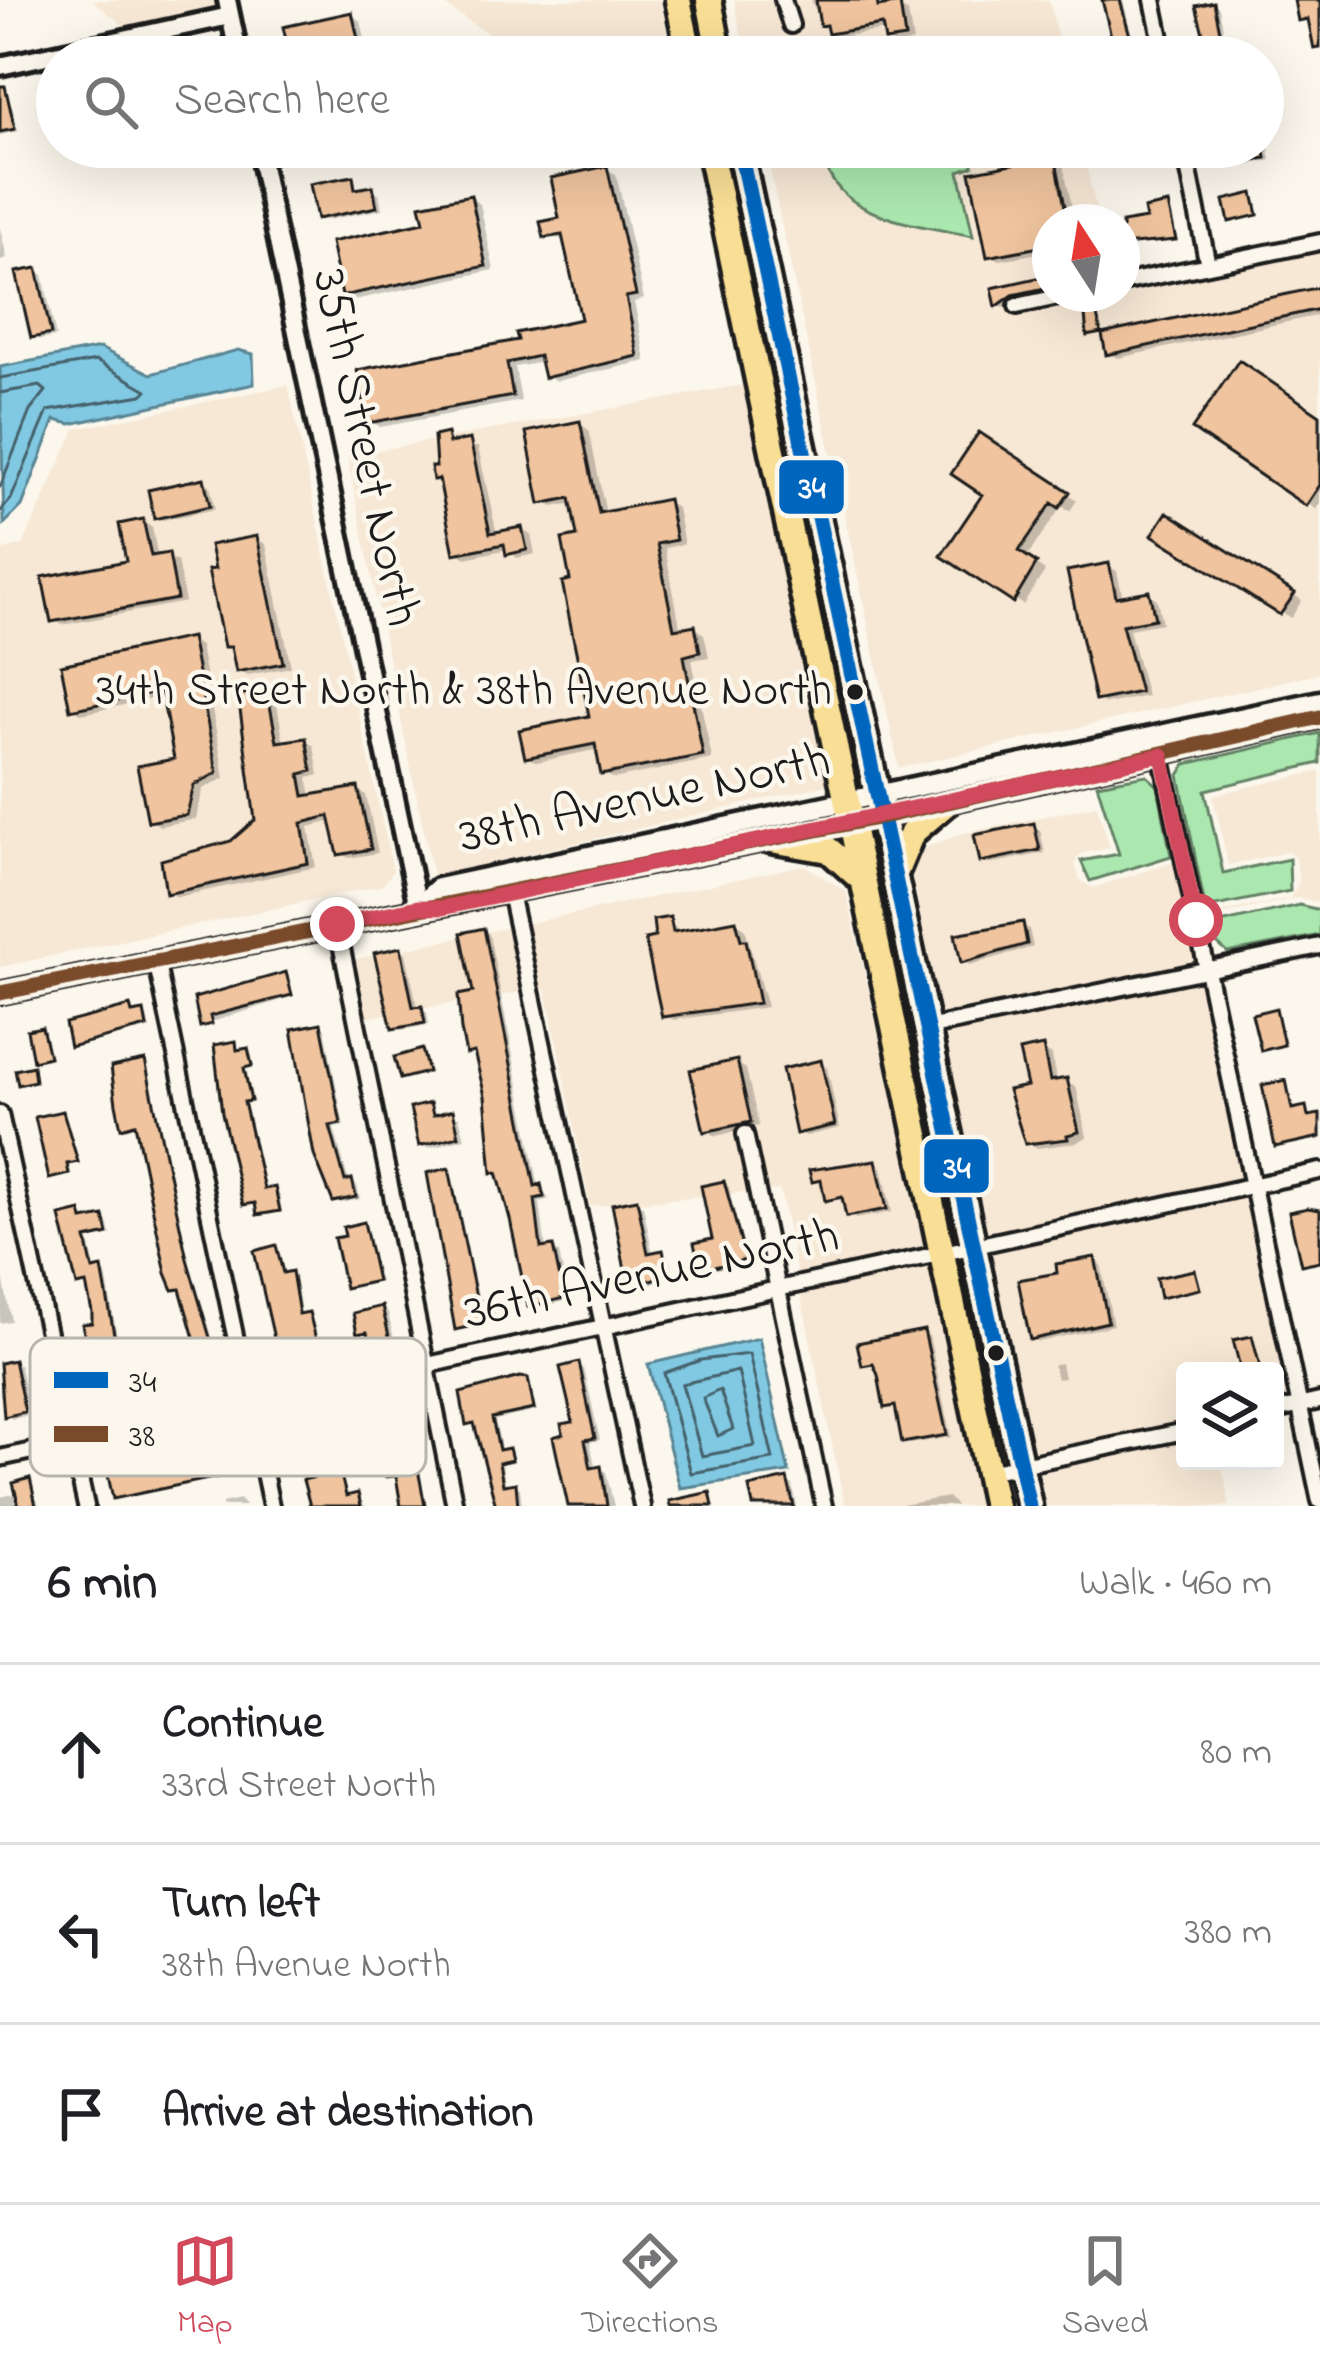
<!DOCTYPE html>
<html lang="en">
<head>
<meta charset="utf-8">
<style>
  :root { --surface:#fff; --page:#f6f6f6; --text:#202124; --muted:#757577; --line:#e0e0e0; --accent:#d1495b }
  body { margin:0; font-family:"Indie Flower",sans-serif; background:var(--page); color:var(--text) }
  .controls { position:absolute; right:36px; bottom:36px; display:grid; overflow:hidden; border-radius:12px; box-shadow:0 12px 48px #0002 }
  .controls button { width:108px; height:108px; display:grid; place-items:center; padding:0; border:0; border-bottom:3px solid var(--line); background:var(--surface); color:var(--text); font:60px sans-serif }
  .compass { position:absolute; left:1032px; top:204px; width:108px; height:108px; border-radius:50%; background:var(--surface); box-shadow:0 12px 48px #0002; rotate:348deg }
  .stop { position:absolute; width:36px; height:36px; margin:-27px; border:9px solid #d1495b; border-radius:50%; background:#fff }
  .stop.end { background:#d1495b; border-color:#fff; box-shadow:0 3px 12px #0008 }
  .list { margin:0; padding:0; list-style:none }
  h2 { display:flex; justify-content:space-between; align-items:center; height:156px; margin:0; padding:0 48px; font-size:51px }
  h2 small { font-size:39px; font-weight:400; color:var(--muted) }
  .list li { display:grid; grid-template-columns:78px 1fr auto; gap:36px; align-items:center; box-sizing:border-box; height:180px; padding:0 48px; border-top:3px solid var(--line) }
  .list b { display:block; font-size:45px; white-space:nowrap }
  .list p { margin:0; font-size:39px; white-space:nowrap; color:var(--muted) }
  .list em { font-size:39px; font-style:normal; color:var(--muted) }
  .icon { flex:none; width:66px; height:66px; fill:none; stroke:currentColor; stroke-width:2; stroke-linecap:round; stroke-linejoin:round }
  .map { position:relative; flex:none; width:1320px; height:1506px; overflow:hidden }
  .search { position:absolute; background:var(--surface); box-shadow:0 12px 48px #0002; left:36px; right:36px; top:36px; height:132px; display:flex; align-items:center; gap:30px; box-sizing:border-box; padding:0 42px; border-radius:66px; color:var(--muted); font-size:45px }
  .sheet { height:696px; background:var(--surface) }
  nav { display:flex; justify-content:space-around; align-items:center; box-sizing:border-box; height:168px; border-top:3px solid var(--line); background:var(--surface); font-size:33px; color:var(--muted) }
  nav a { display:grid; justify-items:center; gap:6px }
  nav .on { color:var(--accent) }
  .map>svg:first-child { display:block }
  .built { fill:#f7e8d5 }
  .green { fill:#abe8af; stroke:#648266; stroke-width:3 }
  .water { fill:#81c9e2; stroke:#598493; stroke-width:3 }
  .shadow { fill:#0003 }
  .lines { fill:none; stroke-linecap:round; stroke-linejoin:round }
  .shore { stroke:#44616b; stroke-width:3 }
  .building { fill:#efc49e; stroke:#1c1c1c; stroke-width:3 }
  .minor-casing { stroke:#1c1c1c; stroke-width:22 }
  .tertiary-casing { stroke:#1c1c1c; stroke-width:26 }
  .secondary-casing { stroke:#1c1c1c; stroke-width:27 }
  .trunk-casing { stroke:#1c1c1c; stroke-width:33 }
  .minor { stroke:#fbf7ec; stroke-width:14 }
  .tertiary { stroke:#fbf7ec; stroke-width:16 }
  .secondary { stroke:#fbf7ec; stroke-width:18 }
  .trunk { stroke:#f9df96; stroke-width:24 }
  .bus-1-casing { stroke:#fbf7ec; stroke-width:24 }
  .bus-2-casing { stroke:#fbf7ec; stroke-width:24 }
  .bus-1 { stroke:#0065bd; stroke-width:15 }
  .bus-2 { stroke:#7a4b2a; stroke-width:15 }
  .route { stroke:#d1495b; stroke-width:15 }
  .bus-dot { fill:#1c1c1c; stroke:#fbf7ec; stroke-width:4.5 }
  .labels { text-anchor:middle; dominant-baseline:central; stroke-width:9; stroke-linejoin:round; paint-order:stroke }
  .bus-label { font-size:48px; fill:#1c1c1c; stroke:#fbf7ec; text-anchor:end }
  .street-label { font-size:51px; fill:#1c1c1c; stroke:#fbf7ec }
  .key { fill:#fbf7ec; stroke:#b8b5ae; stroke-width:3 }
  .key-label { font-size:33px; fill:#1c1c1c }
  .line-badge { stroke:#fbf7ec; stroke-width:4.5 }
  .badge-label { font-size:33px; text-anchor:middle; font-weight:bold; fill:#fff }
</style>
</head>
<body>
<div class="map">
<svg width="1320" height="1506" viewBox="0 0 1320 1506">
  <rect width="100%" height="100%" fill="#fbf7ec"/>
  <filter id="ink" filterUnits="userSpaceOnUse"><feTurbulence type="fractalNoise" baseFrequency=".00833" numOctaves="2"/><feDisplacementMap in="SourceGraphic" scale="24" xChannelSelector="R" yChannelSelector="G"/><feConvolveMatrix kernelMatrix="1 2 1 2 8 2 1 2 1" color-interpolation-filters="sRGB"/></filter>
  <g filter="url(#ink)">
    <path class="built" d="M92,0H220L221,9L128,29Z
      M437,0H660L672,57H523Z
      M734,0H775L786,36L800,31L791,0H1049L1062,57H746Z
      M765,147H1082L1099,222H1050V290L1008,299L1011,316L1320,250V673L899,768Z
      M288,385L393,871L383,885L0,967V551L23,545L75,429Z
      M742,385L827,785L433,876L347,456Z
      M1320,771V902L1297,898L1215,916L1206,926L1202,910L1213,914L1291,898L1299,881L1296,859L1287,852L1228,865L1213,795Z
      M1097,805L1110,848L1080,854L1075,863L1079,879L1092,888L1176,861L1198,963L941,1016L908,855L960,834Z
      M804,865L846,891L927,1247L797,1274L780,1190L765,1191L750,1124L736,1128L749,1192L590,1206L546,990H538L525,924Z
      M510,927L523,992L363,1018L351,960Z
      M1202,980L1244,1178L988,1234L944,1033Z
      M1247,1195L1290,1399L1275,1402V1371H1185V1422L1035,1454L991,1251Z
      M930,1264L985,1506H845L800,1291Z
      M1185,1439V1461H1221L1230,1506H1047L1039,1471Z"/>
    <path class="green" d="M822,147H974L973,166L959,171L973,236C916,224 827,219 822,147Z
      M1320,733V763L1205,790L1223,873L1289,859L1290,891L1211,907L1204,902L1179,775L1186,764Z
      M1146,775L1158,786L1171,856L1090,881L1081,861L1119,854L1097,784Z
      M1299,905L1320,910V935L1228,953L1211,938L1216,924Z"/>
    <path class="water" d="M100,348L151,374L238,350L253,354L254,384L71,424L55,420L22,506L4,524L0,367Z
      M759,1338L789,1472L680,1488L648,1364Z"/>
    <path class="shadow" d="M811,0H894L896,7L908,12L913,42L896,44L887,39L886,30L839,37L822,24Z
      M1105,0H1123L1137,57H1107L1114,38Z
      M1214,5L1219,8L1227,48L1245,45L1252,57H1210Z
      M351,15L361,21L369,57H293Z
      M1263,101L1271,104L1275,125L1265,126L1271,160L1236,167L1226,147H1263Z
      M0,104L12,106L18,131L0,135Z
      M157,147H214L216,153L169,163L159,158Z
      M1054,159L1063,164L1075,222H1050V251L1000,260L990,255Z
      M606,169L616,174L644,299L634,302L646,361L556,381L546,376L543,362L515,367L521,401L380,427L371,421L521,342L584,321L566,240L546,236Z
      M352,179L360,191L379,193L382,209L327,220L320,217Z
      M471,198L480,204L494,270L354,300L344,294L427,225Z
      M1167,207L1178,240L1122,247V226L1150,221Z
      M0,227L7,259L0,261Z
      M36,271L43,275L56,337L40,340L33,336Z
      M1050,279V291L1021,298L1004,308L998,305L995,290Z
      M1320,290V315L1118,358L1109,353Z
      M1320,417V503L1316,509L1307,503Z
      M580,424L589,430L606,514L667,502L677,508L684,544L665,548L681,631L695,628L704,634L709,657L692,660L712,759L613,779L604,773L599,749L537,762L527,757L593,718L573,583L581,538L574,503L553,507L543,502Z
      M980,436L1077,500L1070,511L1062,506L1026,558L1045,571L1023,605L945,555L986,494Z
      M446,437L456,445L478,447L497,535L522,530L531,535L535,554L517,558L508,549L466,558L457,552L442,482L436,478Z
      M203,481L210,485L215,509L163,520L157,517Z
      M1168,516L1302,600L1291,618L1156,534Z
      M143,522L152,527L158,558L177,561L185,602L62,625L54,620L130,563Z
      M256,539L266,544L291,667L248,675L239,670L235,650L227,646L218,571Z
      M1108,566L1117,571L1123,599L1149,594L1157,599L1162,623L1129,629L1147,696L1106,704L1097,699Z
      M191,640L200,646L225,778L203,789L196,819L160,826L151,821L178,761L165,696L82,714L73,708Z
      M267,694L276,699L284,744L306,741L314,746L319,775L308,778L311,798L357,790L366,795L378,853L349,858L340,853L333,821L309,827L316,867L177,897L169,892L258,821Z
      M1034,826L1040,830L1045,853L989,864L982,860Z
      M669,921L681,934L736,923L745,928L767,1007L674,1020L664,1015L659,939Z
      M1022,925L1029,929L1033,947L970,965L963,961Z
      M483,931L489,934L539,1187L549,1199L540,1202L546,1250L559,1253L569,1300L537,1308L531,1305L501,1175L495,1172L477,1055L469,1052Z
      M401,950L406,953L418,1010L427,1012L429,1025L401,1030L395,1027Z
      M286,975L294,996L202,1025L197,1000Z
      M130,1009L135,1016H147L150,1029L72,1045Z
      M1276,1012L1287,1046L1267,1051L1264,1049Z
      M320,1026L325,1029L344,1126L334,1128L349,1183L357,1185L360,1199L341,1203L323,1179L295,1032Z
      M42,1030L51,1058L40,1061L36,1059Z
      M235,1044L240,1053H251L254,1067L246,1069L253,1102L246,1103L266,1192L279,1193L282,1212L263,1216L258,1204L246,1203Z
      M1042,1049L1052,1055L1057,1083L1076,1086L1087,1137L1076,1143L1037,1148L1027,1142L1030,1088Z
      M422,1053L430,1073L402,1077Z
      M145,1063L190,1264L223,1374L95,1401L89,1285L79,1284L81,1214L86,1223L108,1221L111,1235L89,1240L96,1273L106,1274L121,1359L162,1352L168,1362L202,1354L183,1290L176,1288L139,1126H124Z
      M737,1063L746,1069L759,1126L716,1136L706,1130Z
      M820,1064L827,1067L840,1128L806,1136L799,1132Z
      M1285,1083L1296,1111L1320,1117V1140L1278,1145Z
      M429,1106L438,1117H459L465,1138L428,1148L422,1144Z
      M63,1115L80,1163L69,1166L72,1175L55,1179Z
      M876,1163L882,1167L892,1212L855,1219L846,1200L828,1199L825,1183L814,1180Z
      M449,1171L480,1304H492L496,1322L461,1330Z
      M723,1184L729,1187L743,1263L708,1271L702,1268L716,1241Z
      M636,1202L643,1206L653,1255L669,1257L674,1278L638,1287L631,1283Z
      M364,1225L380,1282L351,1288L347,1286Z
      M275,1249L285,1275L295,1276L302,1317H312L323,1360L284,1367Z
      M0,1259L11,1321L0,1323Z
      M1095,1260L1101,1264L1113,1325L1039,1342L1033,1338L1061,1275Z
      M1195,1273L1202,1290L1163,1296Z
      M382,1310L388,1313L397,1352L381,1355L371,1335L360,1332Z
      M923,1333L929,1336L951,1437L910,1444L904,1441L899,1409L887,1407L877,1366L865,1364Z
      M14,1363L20,1366L29,1415L12,1419L0,1396V1366Z
      M1061,1363L1064,1378L1057,1379L1053,1365Z
      M578,1365L584,1369L600,1440L590,1442L596,1470L606,1472L614,1506H572Z
      M527,1381L537,1411L495,1420L502,1453L512,1454L514,1462L502,1464L506,1487L520,1488L522,1506H498L478,1424L469,1423Z
      M408,1405L412,1407L425,1506H396L403,1500L399,1476L388,1475L405,1464L399,1438L360,1442Z
      M238,1438L250,1473L116,1497Z
      M340,1475L350,1498L358,1496L365,1506H313Z
      M786,1481L792,1484L797,1506H757Z
      M29,1482L39,1506H0V1497L19,1493Z
      M948,1497L956,1506H896Z
      M240,1499L245,1506H222V1503Z"/>
    <g class="lines">
      <path class="shore" d="M0,378L96,361L147,390L142,395L48,411L11,499L0,512
        M0,393L40,386L46,391L30,411L0,487
        M749,1354L773,1459L691,1473L664,1373L701,1360Z
        M738,1371L755,1446L702,1456L682,1384Z
        M720,1390L733,1429L718,1436L703,1398Z"/>
    </g>
    <path class="building" d="M816,0H877L878,7L900,3L905,38L885,41L882,25L828,34L826,25L820,26Z
      M1102,0H1120L1136,57H1105L1101,38L1111,36Z
      M1294,0H1320V48L1314,49L1308,19L1298,21Z
      M1214,2L1223,46L1245,42L1248,57H1198L1197,51L1207,49L1196,6Z
      M352,12L362,57H290L283,27Z
      M0,86H5L15,129L0,132Z
      M154,147H191V152L156,160Z
      M1224,147H1264L1266,158L1227,165Z
      M1055,156L1068,222H1050V245L987,257L970,172Z
      M607,166L636,295L626,297L638,356L544,378L539,356L507,363L513,396L368,423L357,370L518,340L516,333L581,319L562,235L544,238L540,222L559,218L551,178Z
      M353,176L355,189L373,186L377,207L317,219L310,184Z
      M1253,193L1258,215L1229,222L1224,200Z
      M471,195L486,266L342,296L331,242L424,222L420,205Z
      M1168,204L1176,240L1122,245V223L1146,219L1144,209Z
      M37,268L51,334L31,338L16,272Z
      M1050,275V287L1013,295L996,307L992,288Z
      M1320,287V309L1106,355L1102,334Z
      M1083,294H1092L1101,333L1087,336Z
      M1239,360L1320,415V485L1306,506L1192,429Z
      M580,421L599,513L668,499L676,540L657,544L674,629L695,625L700,652L684,656L703,755L601,775L595,744L525,758L519,730L589,716L562,582L570,580L562,539L577,536L570,498L540,504L526,432Z
      M979,432L1070,492L1059,508L1052,503L1019,551L1037,563L1013,603L941,556L982,495L951,474Z
      M447,433L449,443L470,439L490,533L522,527L527,550L506,555L504,544L454,554L439,479L433,480L431,467H436L434,436Z
      M204,478L210,506L154,519L148,490Z
      M1167,512L1295,593L1280,615L1152,535Z
      M143,519L151,556L169,553L177,599L51,622L42,577L126,561L119,524Z
      M257,536L283,663L236,672L231,647H224L208,570L215,569L210,545Z
      M1109,563L1116,597L1149,591L1155,619L1122,625L1140,692L1095,701L1067,571Z
      M191,637L217,773L194,785L187,815L148,822L137,766L174,759L161,691L70,710L61,665Z
      M267,690L277,742L306,738L312,771L300,774L304,796L358,787L371,849L338,855L329,816L302,823L308,863L166,894L161,860L231,841L255,820L238,695Z
      M1034,823L1040,850L980,862L974,835Z
      M670,917L673,932L736,920L741,940H746L759,1003L662,1017L645,939L655,937L653,920Z
      M1023,922L1027,944L961,963L955,934Z
      M484,928L535,1186L541,1184L544,1197L535,1199L541,1248L553,1246L564,1298L528,1307L510,1219L497,1172L492,1173L485,1096L474,1052L466,1054L461,1030L458,995L473,992L461,933Z
      M401,947L413,1007L422,1006L425,1023L392,1029L374,953Z
      M286,972L292,995L210,1016L212,1024L200,1027L194,998Z
      M130,1006L132,1013L144,1011L147,1027L70,1047L65,1023Z
      M1276,1008L1284,1045L1261,1051L1252,1014Z
      M321,1023L341,1124L330,1126L345,1181L352,1179L356,1197L333,1202L314,1155L292,1029Z
      M42,1027L49,1057L33,1061L27,1030Z
      M236,1041L237,1050L248,1048L252,1066L244,1068L251,1101L244,1102L264,1189L275,1187L280,1211L257,1215L255,1203L243,1205L222,1113L214,1045Z
      M1043,1046L1050,1081L1067,1078L1079,1132L1067,1135L1068,1139L1025,1144L1008,1090L1027,1086L1019,1051Z
      M422,1049L428,1072L400,1079L394,1057Z
      M145,1060L187,1259L220,1372L88,1401L82,1367L91,1366L82,1324L92,1323V1312L86,1284L77,1286L60,1216L81,1211L83,1220L104,1216L108,1234L86,1239L93,1270L102,1268L118,1356L163,1349L165,1360L198,1352L180,1289L173,1290L166,1273L135,1124L121,1128L116,1104L111,1067Z
      M737,1060L751,1122L704,1132L690,1070Z
      M821,1060L835,1125L796,1134L782,1069Z
      M33,1066L35,1081L18,1085L15,1070Z
      M1286,1080L1292,1109L1306,1106L1308,1116L1320,1114V1137L1275,1147L1262,1085Z
      M430,1103L433,1115L453,1110L459,1136L419,1146L410,1108Z
      M63,1111L78,1162L67,1164L69,1174L49,1179L35,1117Z
      M876,1160L887,1209L846,1217L842,1197L825,1201L821,1180L812,1182L809,1170Z
      M449,1168L477,1302L489,1299L494,1321L455,1330L427,1173Z
      M724,1181L746,1260L700,1270L694,1243L712,1239L701,1186Z
      M637,1199L648,1253L663,1250L669,1276L628,1285L612,1204Z
      M1308,1208L1320,1210V1261L1301,1265L1289,1212Z
      M364,1222L377,1281L345,1288L334,1238L345,1236L343,1227Z
      M276,1245L283,1273L292,1271L299,1314L309,1312L321,1359L281,1369L254,1251Z
      M1095,1257L1108,1322L1030,1340L1018,1280L1057,1273L1056,1264Z
      M1195,1270L1200,1289L1160,1298L1156,1278Z
      M382,1306L392,1349L372,1353L367,1332L357,1334L353,1313Z
      M924,1330L947,1435L902,1443L895,1406L884,1408L878,1375L873,1364L862,1366L857,1343Z
      M1252,1336L1261,1371H1241L1233,1340Z
      M14,1360L25,1412L4,1417L0,1363Z
      M579,1362L595,1438L585,1440L591,1468L601,1466L607,1506H568L553,1437L563,1434L561,1424L573,1422L560,1367Z
      M520,1377L528,1378L534,1409L492,1418L499,1450L509,1448L512,1460L499,1463L503,1485L516,1483L518,1506H496L474,1423L466,1425L460,1393Z
      M409,1402L418,1442L413,1443L425,1506H401L396,1476L385,1477L383,1465L401,1461L396,1437L358,1444L352,1412Z
      M239,1435L246,1471L113,1499L106,1466Z
      M340,1471L346,1496L358,1493L361,1506H310L303,1480Z
      M30,1478L36,1506H19L13,1483Z
      M787,1478L794,1506H753L749,1487Z
      M710,1492L713,1506H670L669,1501Z"/>
    <g class="lines">
      <defs>
        <path id="minor" d="M783,0L791,25
          M1153,0L1165,57
          M1184,147L1208,265
          M1122,283L1320,242
          M1017,306L1072,294
          M1160,749L1320,1501
          M510,893L642,1506
          M337,924L455,1506
          M156,960L271,1506
          M927,1028L1320,946
          M0,1114L86,1506
          M745,1134L824,1506
          M1275,1411L1320,1401
          M0,1458L1320,1171
          M988,1472L1185,1431"/>
        <path id="tertiary" d="M227,0L239,57
          M0,66L230,16
          M258,147L418,907"/>
        <path id="secondary" d="M418,907L438,888L1320,701
          M0,993L882,817L1320,717"/>
        <path id="trunk" d="M678,0L690,57
          M709,0L720,57
          M709,147L995,1506
          M739,147L1029,1506
          M771,840L829,850L859,877
          M895,874L912,833L948,802"/>
      </defs>
      <use href="#minor" class="minor-casing"/>
      <use href="#tertiary" class="tertiary-casing"/>
      <use href="#secondary" class="secondary-casing"/>
      <use href="#trunk" class="trunk-casing"/>
      <use href="#minor" class="minor"/>
      <use href="#tertiary" class="tertiary"/>
      <use href="#secondary" class="secondary"/>
      <use href="#trunk" class="trunk"/>
      <defs>
        <path id="bus-1" d="M739,147L1029,1506"/>
        <path id="bus-2" d="M0,993L882,817L1320,717"/>
      </defs>
      <use href="#bus-1" class="bus-1-casing"/>
      <use href="#bus-2" class="bus-2-casing"/>
      <use href="#bus-1" class="bus-1"/>
      <use href="#bus-2" class="bus-2"/>
    </g>
  </g>
  <g class="lines" filter="url(#ink)">
    <path class="route" d="M337,924L418,907L442,908L1162,755L1196,920"/>
  </g>
  <g class="bus-dot">
    <circle cx="855" cy="692" r="10"/>
    <circle cx="996" cy="1353" r="10"/>
  </g>
  <g class="labels">
    <g class="bus-label">
      <text x="832" y="692">34th Street North &amp; 38th Avenue North</text>
    </g>
    <g class="street-label">
      <text transform="translate(364 448) rotate(78)">35th Street North</text>
      <text transform="translate(645 800) rotate(-12)">38th Avenue North</text>
      <text transform="translate(652 1276) rotate(-12)">36th Avenue North</text>
    </g>
  </g>
  <rect x="30" y="1338" width="396" height="138" rx="18" class="key"/>
  <rect x="54" y="1372" width="54" height="16" fill="#0065bd"/>
  <rect x="54" y="1426" width="54" height="16" fill="#7a4b2a"/>
  <g class="key-label">
    <text x="129" y="1392">34</text>
    <text x="129" y="1446">38</text>
  </g>
  <g class="line-badge">
    <rect x="777" y="458" width="69" height="58" rx="12" fill="#0065bd"/>
    <rect x="922" y="1137" width="69" height="58" rx="12" fill="#0065bd"/>
  </g>
  <g class="badge-label">
    <text x="812" y="498">34</text>
    <text x="957" y="1178">34</text>
  </g>
</svg>
<div class="controls">
<button><svg class="icon" aria-label="layers" viewBox="0 0 24 24"><path d="M12 4l9 5-9 5-9-5zM3 14l9 5 9-5"/></svg></button>
</div>
<svg class="compass" viewBox="-18 -18 36 36"><path d="M0-13l5 13h-10z" fill="#e53935"/><path d="M0 13l5-13h-10z" fill="#757577"/></svg>
<div class="stop" style="left:1196px;top:920px"></div>
<div class="stop end" style="left:337px;top:924px"></div>
<div class="search"><svg class="icon" aria-label="search" viewBox="0 0 24 24"><circle cx="10" cy="10" r="6"/><path d="M15 15l6 6"/></svg>Search here</div>
</div>
<section class="sheet">
<h2>6 min<small>Walk · 460 m</small></h2>
<ul class="list">
<li><svg class="icon" aria-label="ahead" viewBox="0 0 24 24"><path d="M12 20V5M6 11l6-6 6 6"/></svg><div><b>Continue</b><p>33rd Street North</p></div><em>80 m</em></li>
<li><svg class="icon" aria-label="left" viewBox="0 0 24 24"><path d="M17 20v-9H6M10 6l-5 5 5 5"/></svg><div><b>Turn left</b><p>38th Avenue North</p></div><em>380 m</em></li>
<li><svg class="icon" aria-label="arrive" viewBox="0 0 24 24"><path d="M6 21V4h12l-3 4 3 4H6"/></svg><div><b>Arrive at destination</b></div></li>
</ul>
</section>
<nav>
<a class="on"><svg class="icon" aria-label="map" viewBox="0 0 24 24"><path d="M3 6l6-2 6 2 6-2v14l-6 2-6-2-6 2zM9 4v14M15 6v14"/></svg>Map</a>
<a><svg class="icon" aria-label="directions" viewBox="0 0 24 24"><path d="M12 3l9 9-9 9-9-9zM9 14v-3h6M13 9l2 2-2 2"/></svg>Directions</a>
<a><svg class="icon" aria-label="saved" viewBox="0 0 24 24"><path d="M7 4h10v16l-5-4-5 4z"/></svg>Saved</a>
</nav>
</body>
</html>
